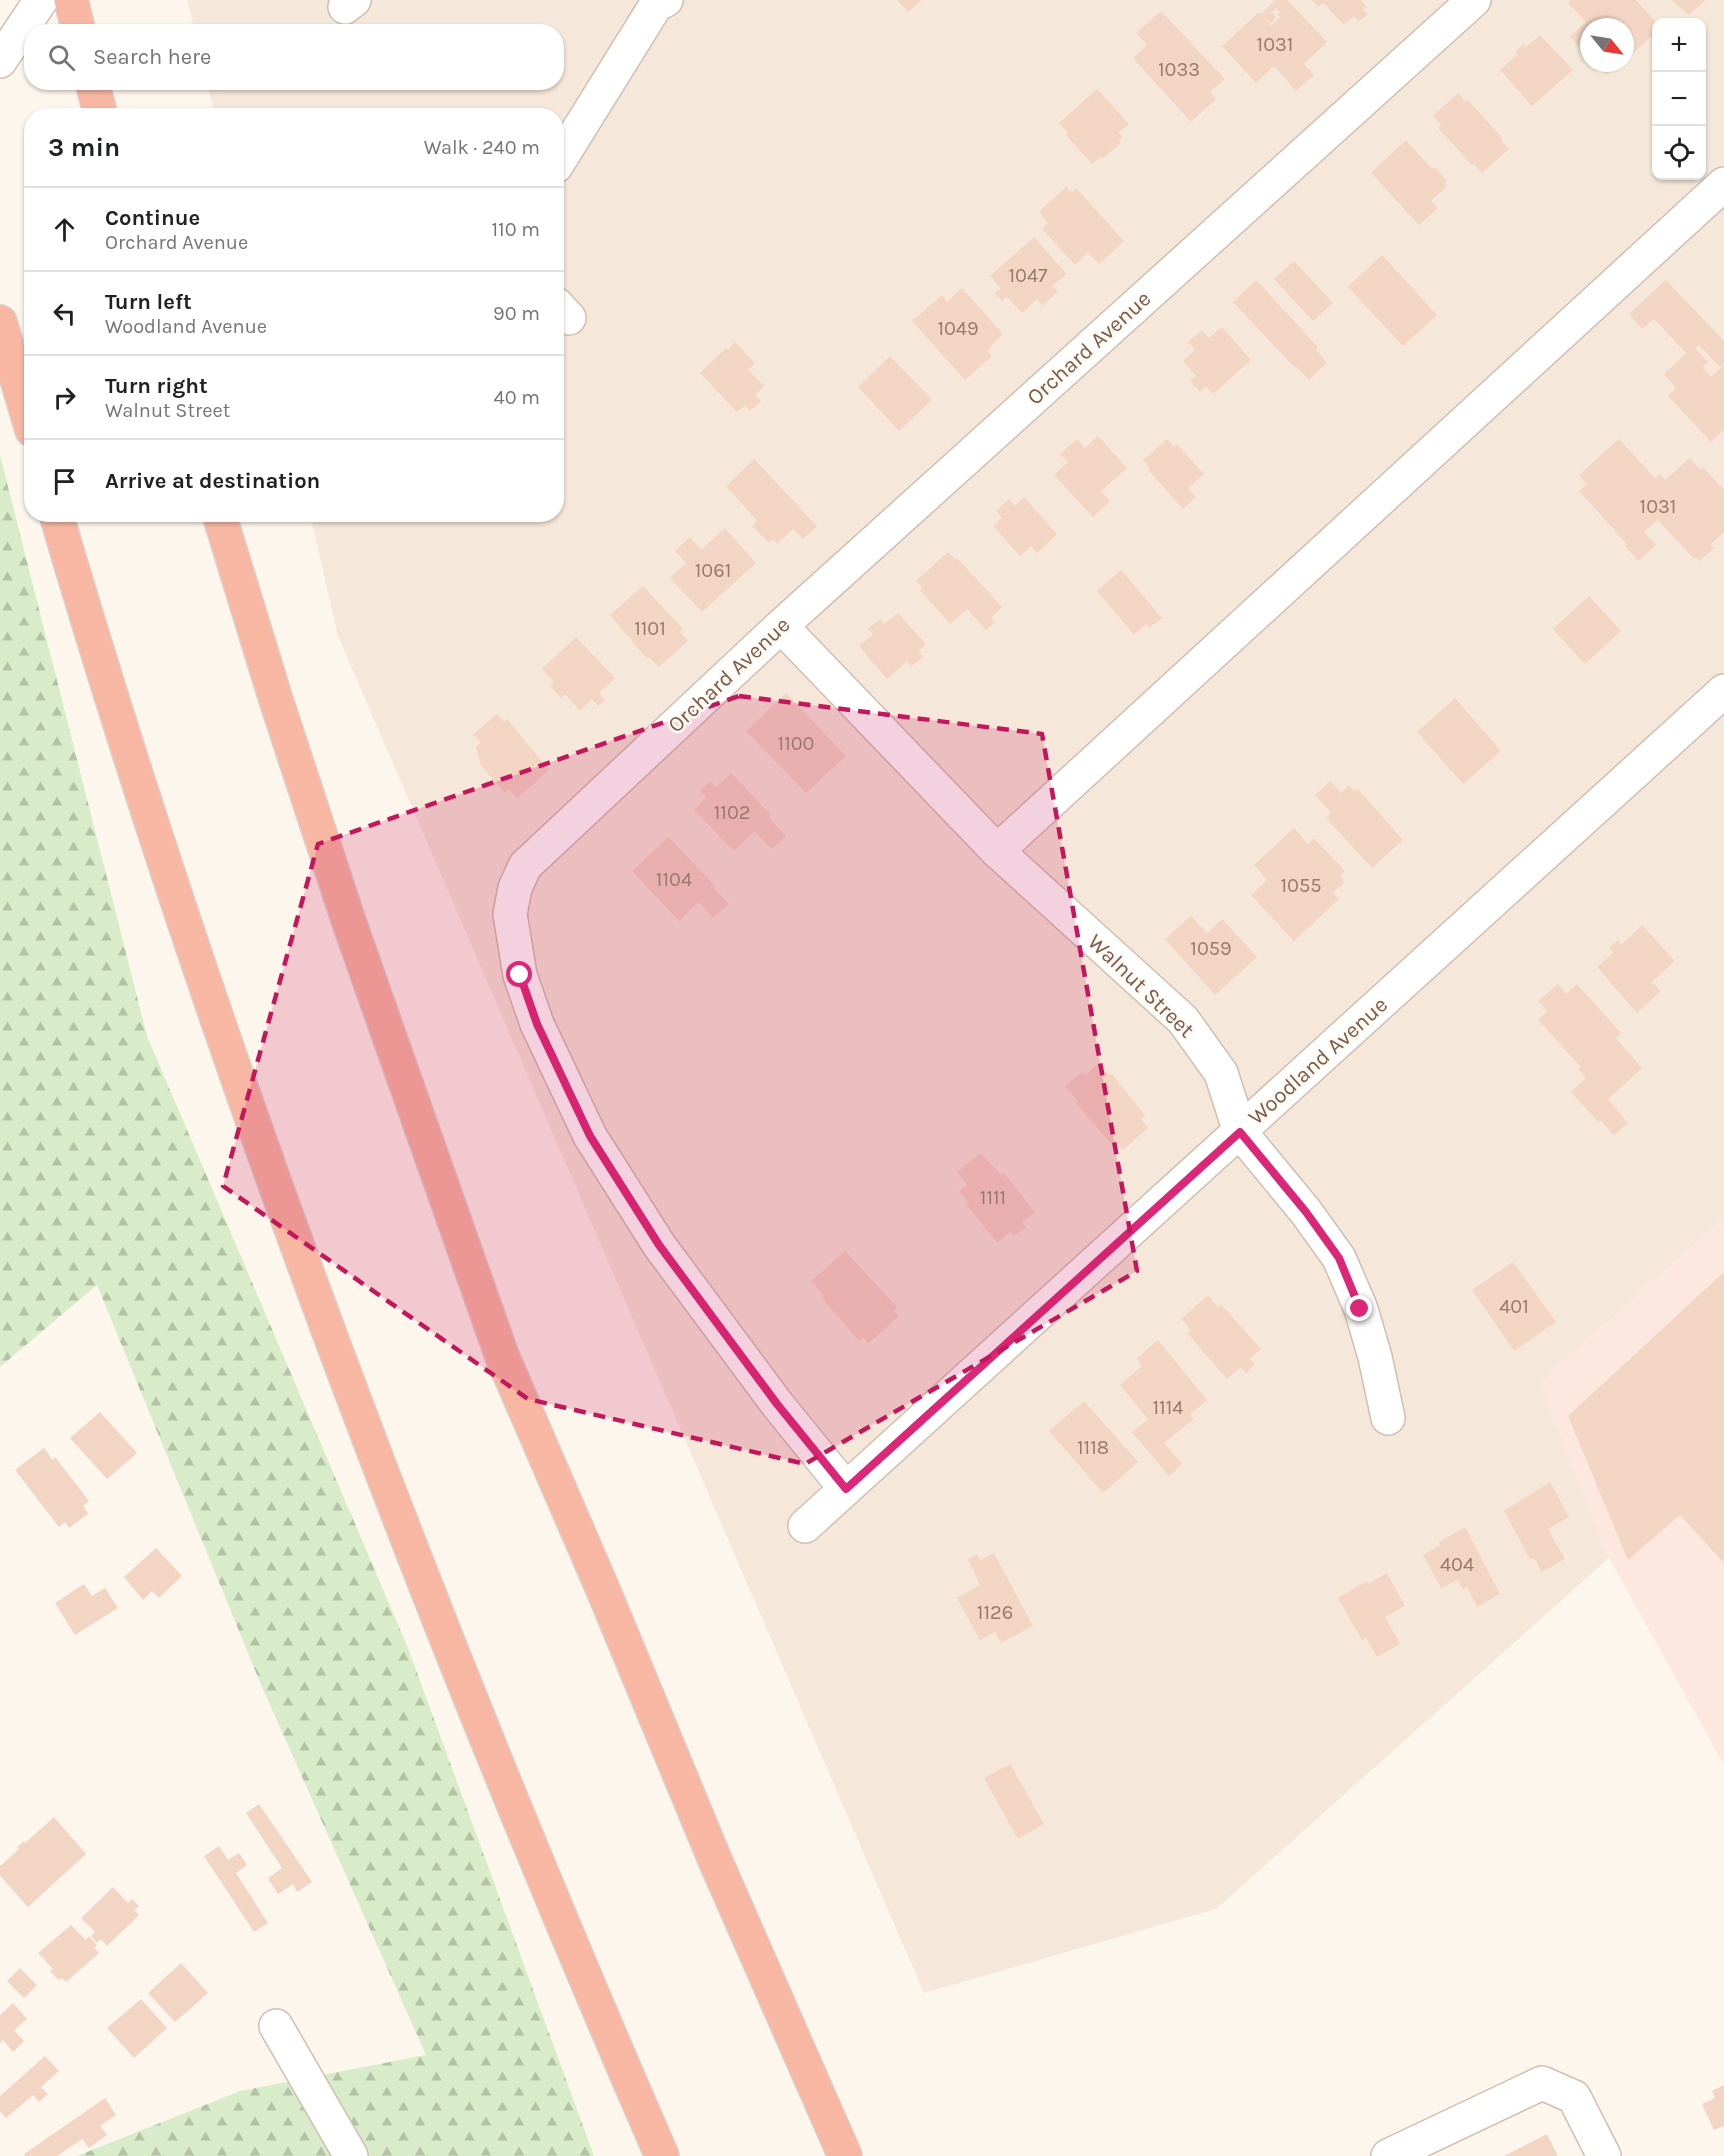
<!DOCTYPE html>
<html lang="en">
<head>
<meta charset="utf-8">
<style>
  :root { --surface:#fff; --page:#f2f2f2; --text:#202124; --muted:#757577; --line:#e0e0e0 }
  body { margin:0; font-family:Karla,sans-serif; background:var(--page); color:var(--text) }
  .controls { position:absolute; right:18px; top:18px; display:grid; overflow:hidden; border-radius:12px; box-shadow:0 2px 4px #0004 }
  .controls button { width:54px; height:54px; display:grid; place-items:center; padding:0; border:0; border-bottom:2px solid var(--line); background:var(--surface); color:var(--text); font:30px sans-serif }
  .compass { position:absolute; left:1580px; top:18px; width:54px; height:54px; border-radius:50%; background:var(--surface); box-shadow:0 2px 4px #0004; rotate:120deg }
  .stop { position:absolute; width:18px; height:18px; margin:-14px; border:4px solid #db2777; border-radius:50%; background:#fff }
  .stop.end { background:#db2777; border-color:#fff; box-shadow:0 2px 6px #0008 }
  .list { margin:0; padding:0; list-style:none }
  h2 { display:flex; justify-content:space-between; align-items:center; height:78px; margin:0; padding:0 24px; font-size:26px }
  h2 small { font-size:20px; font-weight:400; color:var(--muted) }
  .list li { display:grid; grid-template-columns:39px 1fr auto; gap:18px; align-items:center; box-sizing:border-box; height:84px; padding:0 24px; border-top:2px solid var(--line) }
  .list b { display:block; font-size:22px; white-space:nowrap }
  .list p { margin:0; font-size:20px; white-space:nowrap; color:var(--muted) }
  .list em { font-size:20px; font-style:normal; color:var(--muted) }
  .icon { flex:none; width:33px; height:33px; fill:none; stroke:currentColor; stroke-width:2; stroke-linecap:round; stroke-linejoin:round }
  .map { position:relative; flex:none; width:1724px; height:2156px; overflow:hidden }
  .search { position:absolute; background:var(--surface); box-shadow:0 2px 4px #0004; left:24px; top:24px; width:540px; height:66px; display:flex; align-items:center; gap:15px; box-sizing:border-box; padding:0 21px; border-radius:24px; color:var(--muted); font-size:22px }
  .panel { position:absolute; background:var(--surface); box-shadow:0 2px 4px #0004; left:24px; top:108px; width:540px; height:414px; border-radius:24px }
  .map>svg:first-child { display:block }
  .residential { fill:#f5e8da; fill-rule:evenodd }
  .commercial { fill:#fde8e0 }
  .forest { fill:url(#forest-firs) }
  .building { fill:#f3d5c3 }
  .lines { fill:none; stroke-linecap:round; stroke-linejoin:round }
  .minor-casing { stroke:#d1beb0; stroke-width:36 }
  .highway-casing { stroke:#dad1cd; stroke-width:36 }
  .minor { stroke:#fff; stroke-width:33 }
  .highway { stroke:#f7b7a3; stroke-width:33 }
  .route { stroke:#db2777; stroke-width:8 }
  .marked { fill:#c2185b; fill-opacity:0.2; stroke:#c2185b; stroke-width:4.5; stroke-dasharray:12 8; stroke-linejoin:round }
  .labels { text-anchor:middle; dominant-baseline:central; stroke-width:5; stroke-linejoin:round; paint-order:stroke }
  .number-label { font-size:20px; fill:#987a6a }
  .street-label { font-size:22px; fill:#7a5c4d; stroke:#fffaf3 }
</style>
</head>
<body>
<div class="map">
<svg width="1724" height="2156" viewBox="0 0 1724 2156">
  <defs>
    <pattern id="forest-firs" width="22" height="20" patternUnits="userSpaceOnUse" patternTransform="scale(1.5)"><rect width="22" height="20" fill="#d8ecc9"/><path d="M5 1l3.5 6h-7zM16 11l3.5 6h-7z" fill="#b4c2a5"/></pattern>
  </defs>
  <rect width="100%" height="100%" fill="#fdf6ec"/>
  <path class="residential" d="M187,0H1724V1217L1540,1383L1609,1558L1216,1909L924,1993L338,636L310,515L556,514V116L215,115L207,83L556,82V32L195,31ZM1656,22H1702V176H1656ZM1589,27H1625V63H1589Z"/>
  <path class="commercial" d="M1724,1217V1765L1609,1558L1540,1383Z"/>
  <path class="forest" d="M0,455L147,1036L408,1648L594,2156H77L240,2091L426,2055L262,1687L97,1285L0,1367Z"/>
  <path class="building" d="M897,0H922L908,12Z
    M1276,0H1287L1290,3L1327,42L1304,64L1314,75L1296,91L1274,66L1256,83L1222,46L1259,12L1271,26L1280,17L1277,14L1280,12L1276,8L1272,12L1276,18L1270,24L1261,14Z
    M1312,0H1361L1366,6L1363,9L1368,14L1359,21L1354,16L1344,25L1323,3L1318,7Z
    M1571,0H1636L1656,22V32L1625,61V27H1589V56L1570,37L1586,22L1568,3Z
    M1672,0H1706L1689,15Z
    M1161,11L1225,79L1210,92L1216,99L1191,122L1133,58L1147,45L1136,33Z
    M1540,35L1573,70L1532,106L1500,70L1517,55L1515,52L1524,44L1526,47Z
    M1595,63H1620L1607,75Z
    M1097,89L1129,124L1118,133L1123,137L1119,140L1120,144L1102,159L1100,157L1092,164L1066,135L1068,133L1059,123Z
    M1458,93L1466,102L1468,100L1502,138L1501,140L1509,149L1482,173L1474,164L1472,165L1438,128L1441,125L1433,116Z
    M1406,140L1432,169L1435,167L1447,181L1445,183L1447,186L1431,201L1438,208L1419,225L1371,173Z
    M1066,187L1072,193L1076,188L1124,241L1099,264L1088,252L1075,265L1042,229L1048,223L1039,212Z
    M1034,237L1067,274L1052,286L1058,291L1042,306L1037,299L1022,313L1007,297L1002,301L995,293L1001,289L990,276Z
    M1382,255L1437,315L1403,346L1348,287Z
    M1294,261L1333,303L1313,321L1274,279Z
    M1256,280L1318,347L1316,350L1327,363L1309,380L1296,366L1295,368L1233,302Z
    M1666,280L1724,341V363L1720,367L1699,345L1695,348L1708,362L1702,367L1711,377L1724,365V430L1711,442L1668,396L1676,388L1664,374L1686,353L1654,319L1642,329L1629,314Z
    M962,288L1003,334L987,350L992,356L965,380L912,321L942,295L947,302Z
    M1222,327L1251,360L1213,394L1206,386L1200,392L1190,381L1196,376L1183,361L1195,350L1188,342L1202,330L1209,338Z
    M735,342L755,363L748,370L764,386L755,395L761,401L750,411L745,405L737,412L700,373L726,348L728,350Z
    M890,356L932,400L899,431L858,387Z
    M1098,436L1127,468L1101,491L1110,501L1093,517L1054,475L1068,462L1060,454L1077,439L1085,448Z
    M1167,439L1174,447L1177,444L1204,474L1188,488L1196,497L1183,509L1148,470L1150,469L1143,460Z
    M1619,439L1655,478L1660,474L1665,480L1690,458L1700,469L1703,467L1724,490V532L1711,544L1714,548L1699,561L1696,557L1694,559L1658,520L1644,532L1656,545L1638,561L1625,546L1627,544L1579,491L1587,485L1579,475Z
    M754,459L817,526L803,539L793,529L777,544L773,539L769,543L752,526L757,521L726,486Z
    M1024,497L1057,534L1037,553L1031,546L1020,556L993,526L1002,518L996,511L1009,499L1015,506Z
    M725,528L756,563L702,612L670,578L686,563L675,551L690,537L701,550Z
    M948,552L956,560L957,558L1002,607L991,618L995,622L986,630L967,609L950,624L920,590L922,588L916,581Z
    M1121,570L1162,618L1149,628L1146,624L1134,635L1097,591Z
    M643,586L683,629L680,632L688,641L659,667L650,658L647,659L610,615Z
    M1589,596L1621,631L1585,664L1553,629Z
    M898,613L926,644L918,651L923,657L911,667L907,661L887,679L859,646L873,634L868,629L880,619L884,624Z
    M576,637L615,678L599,693L605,700L598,706L592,699L580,711L565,694L561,698L550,686L554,682L542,669Z
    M786,693L846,756L806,793L746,731Z
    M1455,698L1501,751L1463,784L1417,732Z
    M497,714L504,722L507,719L549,770L517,798L509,789L505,793L481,766L476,747L481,743L473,734Z
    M731,773L771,815L769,818L786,836L772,849L754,831L734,851L694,810L707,797L700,791L710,781L716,787Z
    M1330,781L1341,793L1349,785L1355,792L1358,789L1403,840L1372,868L1326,818L1331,813L1315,795Z
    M1294,828L1308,844L1314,838L1345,871L1340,876L1344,882L1333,893L1339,899L1294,941L1251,895L1267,880L1254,865Z
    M669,837L715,886L714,888L729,904L713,918L699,902L679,921L632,871Z
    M1191,916L1207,933L1222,919L1257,957L1215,995L1165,939Z
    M1642,925L1675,961L1652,982L1661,991L1637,1013L1597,967L1614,952L1609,948L1618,940L1621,945Z
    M1558,984L1566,994L1577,984L1621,1033L1616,1038L1642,1068L1608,1099L1628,1123L1614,1135L1601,1121L1598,1122L1571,1092L1586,1078L1578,1069L1581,1067L1538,1020L1547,1011L1538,1001Z
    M1099,1063L1109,1075L1112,1074L1145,1115L1141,1119L1148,1128L1123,1150L1114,1141L1111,1144L1076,1103L1078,1102L1065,1086L1082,1072L1085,1075Z
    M981,1153L1001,1175L1004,1173L1035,1212L1022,1222L1026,1227L1014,1236L1010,1232L997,1243L966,1204L968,1203L959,1191L967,1185L957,1172Z
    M845,1251L897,1307L894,1310L899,1316L868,1344L863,1337L859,1341L822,1298L824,1296L811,1281Z
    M1513,1262L1556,1322L1514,1351L1472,1290Z
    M1724,1272V1563L1680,1515L1628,1560L1568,1416Z
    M1208,1295L1218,1307L1221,1304L1261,1349L1250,1359L1255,1364L1246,1373L1241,1367L1227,1379L1187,1333L1191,1330L1181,1319Z
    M1158,1340L1207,1400L1190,1414L1194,1419L1164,1443L1182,1464L1169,1476L1132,1432L1148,1419L1120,1385L1142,1366L1137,1358Z
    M1084,1401L1138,1462L1103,1493L1049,1431Z
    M100,1412L137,1453L107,1479L70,1438Z
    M44,1448L53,1460L55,1457L89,1501L83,1506L88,1514L69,1528L65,1522L59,1527L15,1470Z
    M1550,1482L1569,1517L1548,1529L1565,1559L1542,1572L1534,1558L1530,1559L1504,1511Z
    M1465,1527L1500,1594L1477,1607L1467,1587L1463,1589L1458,1580L1441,1588L1423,1555L1440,1545L1439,1542Z
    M156,1548L182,1576L159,1598L152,1591L143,1600L124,1577Z
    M994,1553L1033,1626L1001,1643L995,1632L980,1640L957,1598L980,1585L968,1559L977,1554L980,1560Z
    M1387,1573L1405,1606L1385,1617L1400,1644L1377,1657L1366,1638L1362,1640L1338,1598L1367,1581L1368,1584Z
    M84,1584L92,1596L105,1588L118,1608L75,1635L55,1603Z
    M1010,1764L1044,1824L1018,1839L984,1778Z
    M259,1804L312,1882L297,1892L293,1884L278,1894L268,1878L282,1868L246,1813Z
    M54,1817L86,1854L28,1907L0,1876V1866L19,1849L17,1847L24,1841L25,1843Z
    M219,1846L228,1860L239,1853L247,1865L236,1873L268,1923L254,1932L204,1856Z
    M113,1887L128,1903L132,1899L139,1906L134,1910L139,1915L107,1946L101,1939L97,1943L91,1936L95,1932L81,1918Z
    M71,1925L86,1940L89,1936L97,1945L94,1948L99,1953L66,1982L62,1978L59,1980L50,1971L53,1969L38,1953Z
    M181,1963L208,1993L175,2022L148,1993Z
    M20,1968L37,1985L24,1998L7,1981Z
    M141,1999L167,2028L134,2058L107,2028Z
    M13,2003L27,2019L14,2030L24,2041L13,2052L3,2040L0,2043V2015Z
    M45,2056L59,2071L41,2087L48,2094L39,2102L33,2095L6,2118L0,2111V2096Z
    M1724,2085V2126L1714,2130L1702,2104L1715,2098L1712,2091Z
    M105,2098L116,2115L100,2126L107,2135L89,2148L82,2139L57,2156H25L24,2154Z
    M1547,2134L1558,2156H1504Z"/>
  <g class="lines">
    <defs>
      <path id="minor" d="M345,7L354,0
        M0,61L41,0
        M556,166L656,5L666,0
        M556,304L569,318
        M781,626L997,851L1183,1020L1221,1073L1240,1132L1306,1212L1339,1258L1361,1309L1375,1357L1388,1418
        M997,851L1724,184
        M846,1489L777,1404L659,1245L590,1136L537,1024L520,975L510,914L515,888L525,866L781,626L1474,0
        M805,1526L1724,691
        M276,2026L351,2156
        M1388,2156L1542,2083L1574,2097L1604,2156"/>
      <path id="highway" d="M71,0L79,32
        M92,82L101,116
        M0,322L32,430
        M56,514C221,1075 429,1621 662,2156
        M219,514L276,700L349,922L502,1356L604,1592L715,1860L845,2156"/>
    </defs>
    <use href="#minor" class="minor-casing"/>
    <use href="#highway" class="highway-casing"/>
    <use href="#minor" class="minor"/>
    <use href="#highway" class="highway"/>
  </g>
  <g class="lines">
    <path class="route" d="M520,975L537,1024L590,1136L659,1245L777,1404L846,1489L1240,1132L1306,1212L1339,1258L1360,1309"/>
  </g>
  <path class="marked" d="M739,696L1042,734L1137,1271L805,1464L528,1399L223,1186L318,844Z"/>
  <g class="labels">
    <g class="number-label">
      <text x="1275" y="44">1031</text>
      <text x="1179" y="69">1033</text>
      <text x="1028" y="275">1047</text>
      <text x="958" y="328">1049</text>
      <text x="1658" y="506">1031</text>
      <text x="713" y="570">1061</text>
      <text x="650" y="628">1101</text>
      <text x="796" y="743">1100</text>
      <text x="732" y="812">1102</text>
      <text x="674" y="879">1104</text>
      <text x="1301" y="885">1055</text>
      <text x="1211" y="948">1059</text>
      <text x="993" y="1197">1111</text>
      <text x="1514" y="1306">401</text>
      <text x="1168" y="1407">1114</text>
      <text x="1093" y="1447">1118</text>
      <text x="1457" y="1564">404</text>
      <text x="995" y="1612">1126</text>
    </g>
    <g class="street-label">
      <text transform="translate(1089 348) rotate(-42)">Orchard Avenue</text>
      <text transform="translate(729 675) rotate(-43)">Orchard Avenue</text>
      <text transform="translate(1141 986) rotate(44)">Walnut Street</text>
      <text transform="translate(1318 1061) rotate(-42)">Woodland Avenue</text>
    </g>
  </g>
</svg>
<div class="controls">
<button>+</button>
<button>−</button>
<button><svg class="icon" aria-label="locate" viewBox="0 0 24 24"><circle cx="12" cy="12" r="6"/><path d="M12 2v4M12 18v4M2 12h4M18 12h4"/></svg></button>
</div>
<svg class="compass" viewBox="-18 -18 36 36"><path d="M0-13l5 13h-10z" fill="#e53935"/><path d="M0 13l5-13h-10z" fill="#757577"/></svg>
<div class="stop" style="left:520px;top:975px"></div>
<div class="stop end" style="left:1360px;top:1309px"></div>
<div class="search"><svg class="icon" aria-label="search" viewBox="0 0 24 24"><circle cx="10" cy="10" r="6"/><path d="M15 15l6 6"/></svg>Search here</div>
<section class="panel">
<h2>3 min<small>Walk · 240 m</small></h2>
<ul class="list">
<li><svg class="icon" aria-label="ahead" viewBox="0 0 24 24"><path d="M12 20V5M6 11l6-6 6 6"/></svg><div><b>Continue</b><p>Orchard Avenue</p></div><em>110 m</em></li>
<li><svg class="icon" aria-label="left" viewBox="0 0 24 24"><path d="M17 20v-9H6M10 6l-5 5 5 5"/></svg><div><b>Turn left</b><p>Woodland Avenue</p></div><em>90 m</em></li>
<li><svg class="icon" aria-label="right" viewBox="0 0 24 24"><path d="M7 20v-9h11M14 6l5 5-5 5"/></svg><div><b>Turn right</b><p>Walnut Street</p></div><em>40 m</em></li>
<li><svg class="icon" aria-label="arrive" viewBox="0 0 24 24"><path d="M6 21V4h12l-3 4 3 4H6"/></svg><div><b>Arrive at destination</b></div></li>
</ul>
</section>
</div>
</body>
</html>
